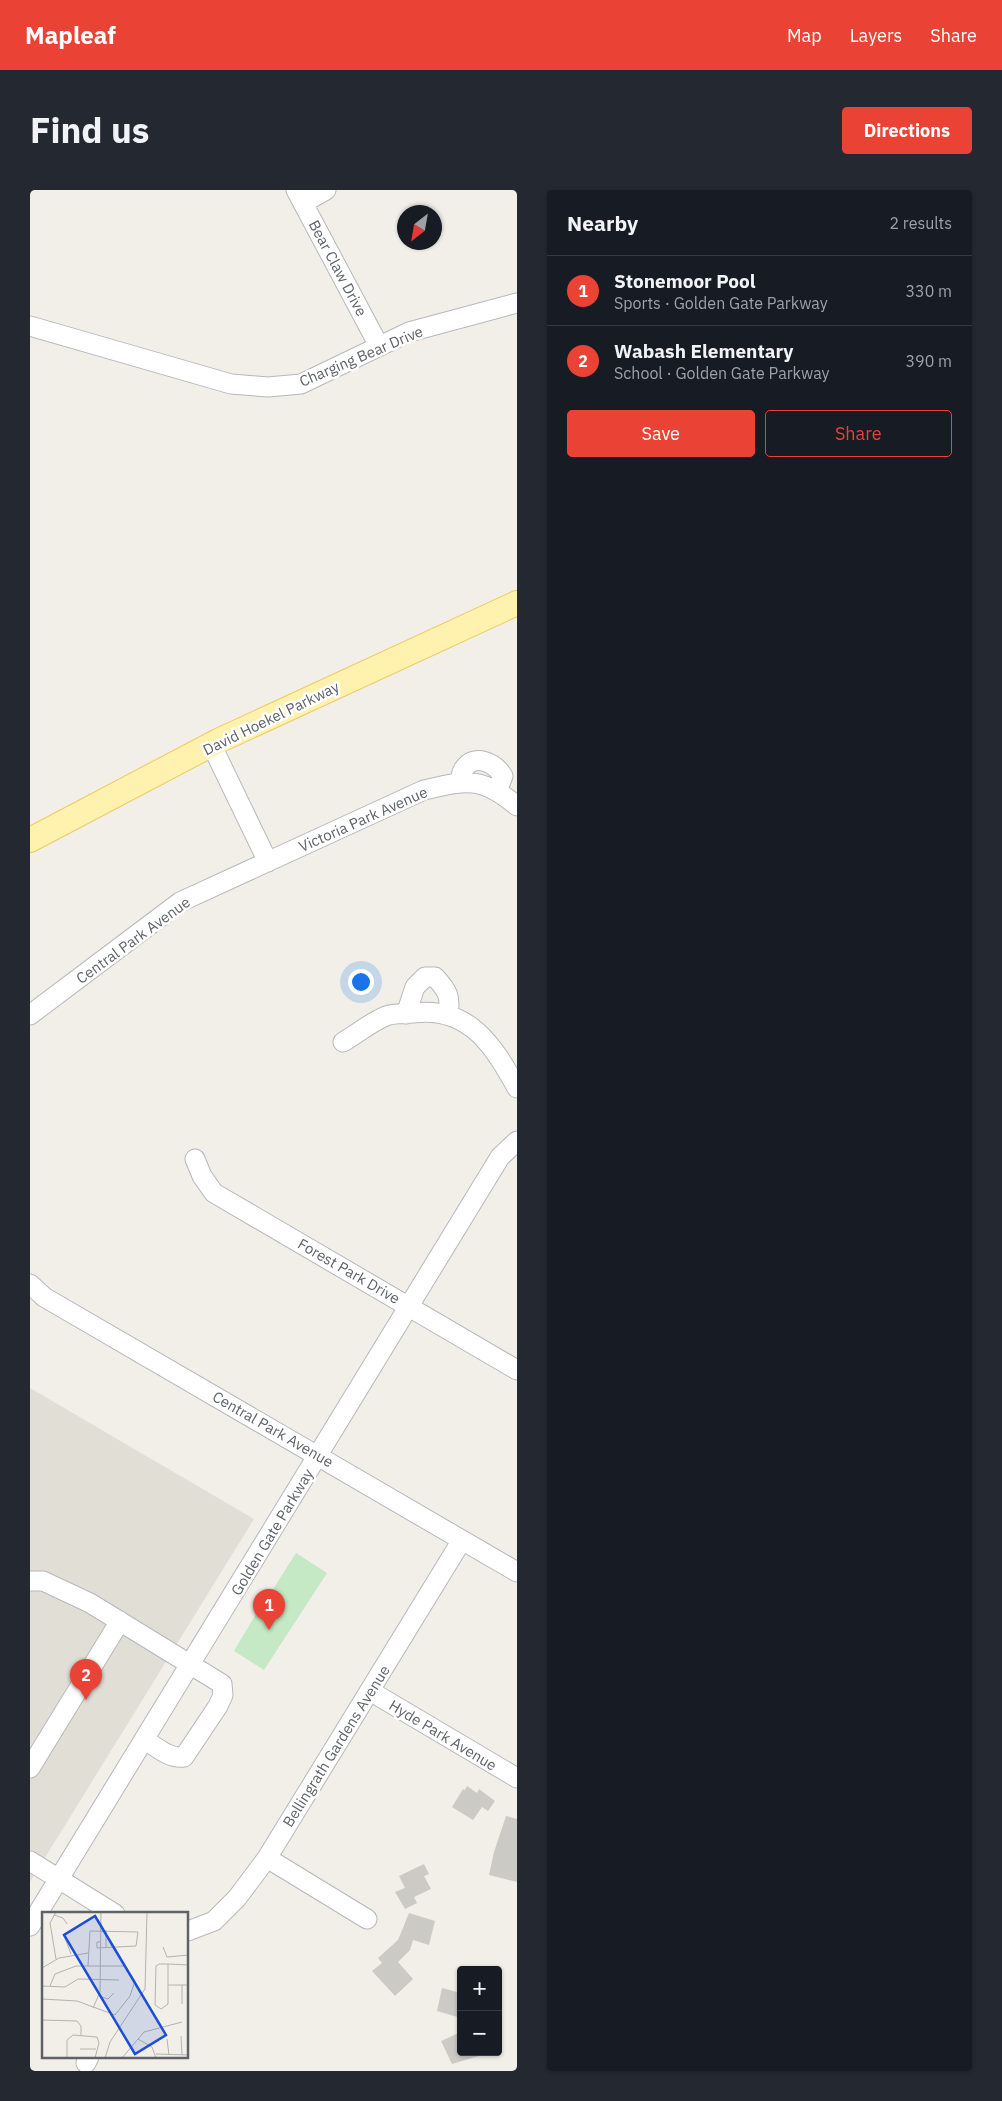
<!DOCTYPE html>
<html lang="en">
<head>
<meta charset="utf-8">
<style>
  :root { --surface:#171b24; --page:#242831; --text:#f1f3f6; --muted:#9ea1a6; --line:#363941; --accent:#ea4335 }
  body { margin:0; font-family:"IBM Plex Sans",sans-serif; background:var(--page); color:var(--text) }
  .controls { position:absolute; right:15px; bottom:15px; display:grid; overflow:hidden; border-radius:5px; box-shadow:0 1px 4px #0004 }
  .controls button { width:45px; height:45px; display:grid; place-items:center; padding:0; border:0; border-bottom:1px solid var(--line); background:var(--surface); color:var(--text); font:25px sans-serif }
  .compass { position:absolute; left:367px; top:15px; width:45px; height:45px; border-radius:50%; background:var(--surface); box-shadow:0 1px 4px #0004; rotate:211deg }
  .you { position:absolute; left:330px; top:791px; width:18px; height:18px; margin:-12px; border:4px solid #fff; border-radius:50%; background:#1a73e8; box-shadow:0 0 0 8px #1a73e833 }
  .badge { display:grid; place-items:center; width:32px; height:32px; border-radius:50%; background:var(--accent); color:#fff; font-size:16px; font-weight:700 }
  .pin { position:absolute; translate:-50% -41px; filter:drop-shadow(0 1px 2px #0008) }
  .pin::after { content:''; position:absolute; top:26px; width:18px; height:15px; background:inherit; clip-path:polygon(0 0,100% 0,50% 100%) }
  .list { margin:0; padding:0; list-style:none }
  h2 { display:flex; justify-content:space-between; align-items:center; height:65px; margin:0; padding:0 20px; font-size:21px }
  h2 small { font-size:16px; font-weight:400; color:var(--muted) }
  .list li { display:grid; grid-template-columns:32px 1fr auto; gap:15px; align-items:center; box-sizing:border-box; height:70px; padding:0 20px; border-top:1px solid var(--line) }
  .list b { display:block; font-size:19px; white-space:nowrap }
  .list p { margin:0; font-size:16px; white-space:nowrap; color:var(--muted) }
  .list em { font-size:16px; font-style:normal; color:var(--muted) }
  .actions { display:flex; gap:10px; padding:15px 20px }
  .actions a { flex:1; padding:11px 0; border:1px solid var(--accent); border-radius:5px; text-align:center; font-size:18px; color:var(--accent) }
  .actions .main { background:var(--accent); color:#fff }
  .map { position:relative; flex:none; width:487px; height:1881px; overflow:hidden; border-radius:5px }
  header { display:flex; align-items:center; gap:30px; box-sizing:border-box; height:70px; padding:0 25px; background:var(--accent); color:#fff }
  header strong { font-size:24px }
  nav { display:flex; gap:28px; margin-inline-start:auto; font-size:18px }
  .intro { display:flex; align-items:center; justify-content:space-between; box-sizing:border-box; height:120px; padding:0 30px }
  h1 { margin:0; font-size:35px }
  .button { padding:12px 22px; border-radius:5px; background:var(--accent); color:#fff; font-size:18px; font-weight:700 }
  main { display:flex; gap:30px; padding:0 30px }
  aside { flex:1; background:var(--surface); border-radius:5px; box-shadow:0 1px 4px #0004 }
  .map>svg:first-child { display:block }
  .education { fill:#e1ded6 }
  .green { fill:#c5e8c5 }
  .building { fill:#cccac5 }
  .lines { fill:none; stroke-linecap:round; stroke-linejoin:round }
  .minor-casing { stroke:#b5b8bc; stroke-width:21 }
  .major-casing { stroke:#f2c960; stroke-width:26 }
  .minor { stroke:#fff; stroke-width:19 }
  .major { stroke:#fff2af; stroke-width:24 }
  .labels { text-anchor:middle; dominant-baseline:central; stroke-width:5; stroke-linejoin:round; paint-order:stroke }
  .street-label { font-size:15px; fill:#5f6368; stroke:#fff }
  .inset-road { fill:none; stroke:#b3b3b1; stroke-width:1 }
  .view { fill:#1d4ed8; fill-opacity:0.15; stroke:#1d4ed8; stroke-width:2.5 }
  .inset-edge { fill:none; stroke:#5f6368; stroke-width:2.5 }
</style>
</head>
<body>
<header>
<strong>Mapleaf</strong>
<nav><a>Map</a><a>Layers</a><a>Share</a></nav>
</header>
<div class="intro"><h1>Find us</h1><a class="button">Directions</a></div>
<main>
<div class="map">
<svg width="487" height="1881" viewBox="0 0 487 1881">
  <rect width="100%" height="100%" fill="#f1efe8"/>
  <path class="education" d="M0,1198L224,1329L0,1692Z"/>
  <path class="green" d="M266,1363L297,1383L234,1480L204,1461L236,1407H238Z"/>
  <path class="building" d="M437,1596L447,1603L449,1599L465,1611L458,1621L452,1617L443,1630L422,1617L433,1599L435,1600Z
    M476,1626L487,1629V1692L459,1685L464,1662Z
    M394,1674L399,1684L394,1686L401,1699L384,1707L387,1713L375,1719L365,1702L375,1698L369,1686Z
    M379,1723L405,1731L399,1755L383,1750L380,1760L368,1772L383,1789L365,1806L342,1781L352,1773L348,1768L368,1750Z
    M412,1798L431,1803V1828L407,1821Z
    M431,1842V1862H452V1865L422,1874L411,1851Z"/>
  <g class="lines">
    <defs>
      <path id="minor" d="M266,0L349,156
        M273,13L296,0
        M0,136L201,194L238,197L271,194L379,142L487,113
        M182,556L238,672
        M429,592C431,589 431,583 433,580C444,562 465,573 473,586L467,601
        M376,824L385,797L395,787H405C418,801 421,807 418,825
        M0,825L150,712L394,600C437,590 451,586 487,616
        M313,852C327,844 341,832 356,826C364,823 374,824 383,823C439,816 463,855 487,898
        M165,969L172,986L184,1003L487,1180
        M0,1094L14,1107L487,1382
        M0,1391H13L60,1413L192,1494L193,1505L188,1516L154,1567C139,1569 127,1557 115,1550
        M340,1501L487,1588
        M0,1578L90,1431
        M237,1668L337,1729
        M0,1671L85,1724
        M0,1736L470,967L487,951
        M158,1741L184,1731L207,1708L237,1668L432,1350
        M56,1873L59,1867"/>
      <path id="major" d="M0,650L188,551L487,413"/>
    </defs>
    <use href="#minor" class="minor-casing"/>
    <use href="#major" class="major-casing"/>
    <use href="#minor" class="minor"/>
    <use href="#major" class="major"/>
  </g>
  <g class="labels">
    <g class="street-label">
      <text transform="translate(308 78) rotate(62)">Bear Claw Drive</text>
      <text transform="translate(331 166) rotate(-23)">Charging Bear Drive</text>
      <text transform="translate(241 528) rotate(-26)">David Hoekel Parkway</text>
      <text transform="translate(333 629) rotate(-24)">Victoria Park Avenue</text>
      <text transform="translate(103 750) rotate(-36)">Central Park Avenue</text>
      <text transform="translate(319 1081) rotate(30)">Forest Park Drive</text>
      <text transform="translate(243 1239) rotate(30)">Central Park Avenue</text>
      <text transform="translate(242 1342) rotate(-59)">Golden Gate Parkway</text>
      <text transform="translate(413 1545) rotate(31)">Hyde Park Avenue</text>
      <text transform="translate(306 1556) rotate(-58)">Bellingrath Gardens Avenue</text>
    </g>
  </g>
  <g transform="translate(12 1722)">
    <rect width="146" height="146" fill="#f1efe8"/>
    <path class="inset-road" d="M12,3L21,6L25,12M23,26L29,42M121,35L125,45L147,43M64,36V18M14,47L8,11L14,0M126,52V92L119,97L113,93L114,54L117,52H126L147,53M46,54L48,19L96,20L94,34L55,36V30H58M0,56L17,46L46,41M126,73H147M0,74L23,75L36,67L77,68M57,84L66,87L72,81M0,87L35,89L73,103L88,84L93,69L83,54H34L13,62L8,74M140,92V73M51,96L58,80L59,0M0,108L35,109L39,114V123M139,124L140,143M96,127L110,135L114,146M125,127L127,143M38,137H54M114,142L147,143M25,146V128L31,123L55,125L57,131L53,146M63,146L68,130L103,77L105,0M80,146L102,120L140,110"/>
    <path class="view" d="M53,4L124,123L93,142L22,23Z"/>
    <rect width="146" height="146" class="inset-edge"/>
  </g>
</svg>
<div class="controls">
<button>+</button>
<button>−</button>
</div>
<svg class="compass" viewBox="-18 -18 36 36"><path d="M0-13l5 13h-10z" fill="#e53935"/><path d="M0 13l5-13h-10z" fill="#9ea1a6"/></svg>
<div class="you"></div>
<div class="pin badge" style="left:239px;top:1440px">1</div>
<div class="pin badge" style="left:56px;top:1510px">2</div>
</div>
<aside>
<h2>Nearby<small>2 results</small></h2>
<ul class="list">
<li><span class="badge">1</span><div><b>Stonemoor Pool</b><p>Sports · Golden Gate Parkway</p></div><em>330 m</em></li>
<li><span class="badge">2</span><div><b>Wabash Elementary</b><p>School · Golden Gate Parkway</p></div><em>390 m</em></li>
</ul>
<div class="actions"><a class="main">Save</a><a>Share</a></div>
</aside>
</main>
</body>
</html>
